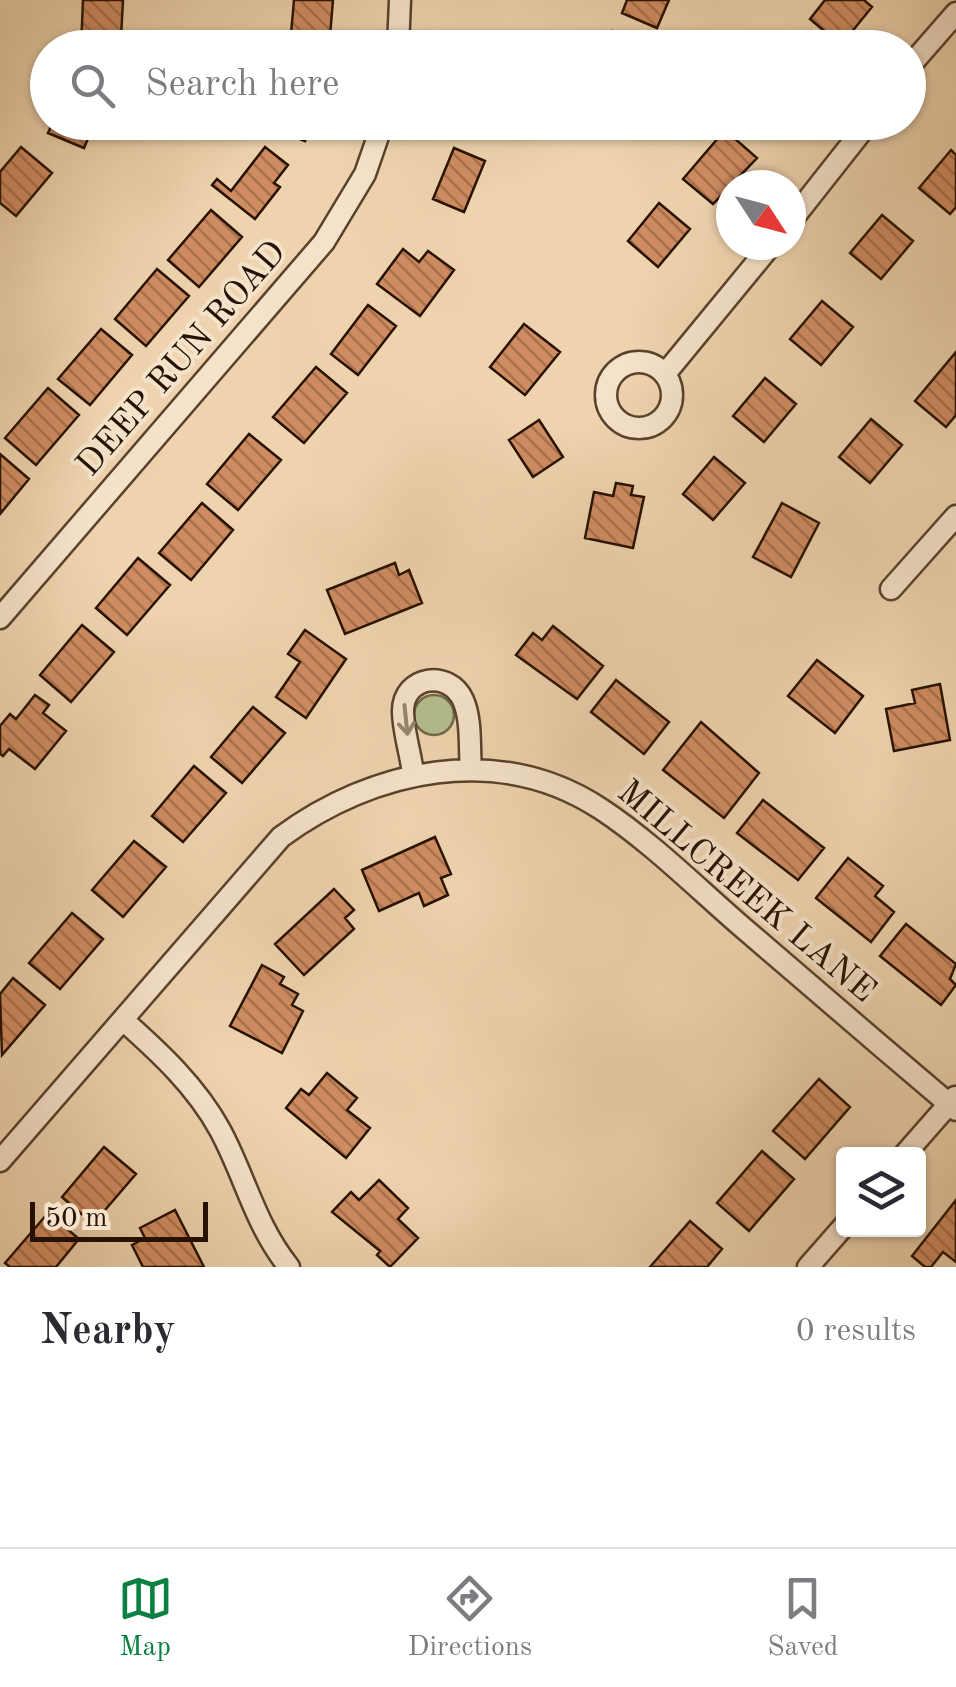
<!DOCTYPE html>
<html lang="en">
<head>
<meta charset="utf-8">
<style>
  :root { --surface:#fff; --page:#f7f7f7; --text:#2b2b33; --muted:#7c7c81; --line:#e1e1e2; --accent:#0b8043 }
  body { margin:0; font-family:"Old Standard TT",serif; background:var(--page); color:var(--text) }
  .controls { position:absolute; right:30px; bottom:30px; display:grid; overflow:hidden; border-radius:10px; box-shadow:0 2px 8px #0004 }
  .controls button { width:90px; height:90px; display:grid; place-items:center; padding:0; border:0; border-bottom:2px solid var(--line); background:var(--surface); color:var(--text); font:50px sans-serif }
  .compass { position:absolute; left:716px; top:170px; width:90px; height:90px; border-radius:50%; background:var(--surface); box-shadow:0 2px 8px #0004; rotate:126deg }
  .scale { position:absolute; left:30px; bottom:25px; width:178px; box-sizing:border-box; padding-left:10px; border:5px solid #271201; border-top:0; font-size:28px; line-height:35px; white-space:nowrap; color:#271201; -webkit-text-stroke:8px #f4e2ca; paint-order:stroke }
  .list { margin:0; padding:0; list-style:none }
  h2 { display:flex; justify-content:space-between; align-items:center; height:130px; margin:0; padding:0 40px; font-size:42px }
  h2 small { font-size:32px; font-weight:400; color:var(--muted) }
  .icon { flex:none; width:55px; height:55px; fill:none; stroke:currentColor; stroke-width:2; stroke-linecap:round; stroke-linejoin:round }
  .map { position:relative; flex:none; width:956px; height:1267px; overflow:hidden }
  .search { position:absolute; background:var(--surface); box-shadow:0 2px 8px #0004; left:30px; right:30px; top:30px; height:110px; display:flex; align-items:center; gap:25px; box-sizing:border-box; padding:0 35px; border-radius:55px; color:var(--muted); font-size:38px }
  .sheet { height:280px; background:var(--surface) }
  nav { display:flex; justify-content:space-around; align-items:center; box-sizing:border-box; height:140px; border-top:2px solid var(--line); background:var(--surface); font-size:28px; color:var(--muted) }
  nav a { display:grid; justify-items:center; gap:5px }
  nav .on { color:var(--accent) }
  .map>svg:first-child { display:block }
  .grass { fill:#b4bd8e; stroke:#6e6848; stroke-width:2.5 }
  .building { fill:url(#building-back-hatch); stroke:#271201; stroke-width:2.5 }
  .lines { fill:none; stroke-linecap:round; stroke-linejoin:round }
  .minor-casing { stroke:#59422c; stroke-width:25 }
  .minor { stroke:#f4e2ca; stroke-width:20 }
  .oneway { stroke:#988470 }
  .labels { text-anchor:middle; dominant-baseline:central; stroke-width:8; stroke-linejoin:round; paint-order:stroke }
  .street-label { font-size:35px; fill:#271201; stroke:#f4e2ca }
</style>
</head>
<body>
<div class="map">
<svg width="956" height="1267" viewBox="0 0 956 1267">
  <defs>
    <pattern id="building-back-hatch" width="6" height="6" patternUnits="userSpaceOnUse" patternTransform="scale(2.5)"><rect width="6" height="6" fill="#cf8c61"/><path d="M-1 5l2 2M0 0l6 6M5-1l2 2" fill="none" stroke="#a8714e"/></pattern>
  </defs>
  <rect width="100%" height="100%" fill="#eed3ae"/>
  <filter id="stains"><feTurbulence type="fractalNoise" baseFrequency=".002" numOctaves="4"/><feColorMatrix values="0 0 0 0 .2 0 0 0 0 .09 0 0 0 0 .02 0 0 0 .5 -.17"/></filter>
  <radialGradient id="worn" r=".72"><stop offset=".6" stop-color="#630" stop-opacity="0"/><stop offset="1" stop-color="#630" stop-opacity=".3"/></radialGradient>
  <path class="grass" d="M414 715a20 20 0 1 1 40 0a20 20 0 1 1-40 0Z"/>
  <path class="building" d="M83,0H123L121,38H134V48H81Z
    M294,0H333L329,48L290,45Z
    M627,0H669L657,28L622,13Z
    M825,0H864L872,7L841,45L810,19Z
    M612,31L621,48H583Z
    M53,122H95L84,148L48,133Z
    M258,122H312L305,141Z
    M725,130L757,158L713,204L683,179Z
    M21,147L52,173L16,216L0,203V172Z
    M265,147L288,165L274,183L280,187L255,219L212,185L217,179L231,191Z
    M454,148L485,161L464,212L433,199Z
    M951,150L956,155V207L950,214L919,188Z
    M659,203L690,229L658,267L628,241Z
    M211,210L242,237L199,287L168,260Z
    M882,215L913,241L881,279L850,253Z
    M403,249L419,262L428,251L454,270L420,316L377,284Z
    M157,269L189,296L146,346L115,319Z
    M822,301L853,327L821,365L790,339Z
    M368,305L396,326L358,375L331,354Z
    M524,324L560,352L525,395L490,367Z
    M101,329L132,355L90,405L58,379Z
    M956,352V415L946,427L915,401Z
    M316,367L347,393L304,443L273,417Z
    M765,378L796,404L764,442L733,416Z
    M48,388L79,415L36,465L5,438Z
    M871,419L902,445L870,483L839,457Z
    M539,420L563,457L533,477L509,440Z
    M249,434L281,460L238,510L207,484Z
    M0,454L29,479L0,514Z
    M714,457L745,483L713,520L683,494Z
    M616,483L633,486L631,495L644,497L633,548L585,538L594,492L613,496Z
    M202,503L233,530L191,580L159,553Z
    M782,503L819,523L791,577L753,557Z
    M138,558L170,585L127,635L96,608Z
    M395,563L399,575L409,570L422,603L345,634L327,590Z
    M82,625L114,652L71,702L40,675Z
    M553,626L603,666L577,699L516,655L533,633L542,640Z
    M305,630L346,659L306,718L276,697L300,662L288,654Z
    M817,660L863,696L835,733L788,696Z
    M616,680L669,722L644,754L591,712Z
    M940,684L950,740L894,751L886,709L915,703L912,690Z
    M35,695L49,705L43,713L66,731L35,769L9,749L3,756L0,754V726L10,714L16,719Z
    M253,707L285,733L242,783L211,757Z
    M701,722L759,773L724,818L663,770Z
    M194,766L226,793L183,842L152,816Z
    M763,800L824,848L798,880L737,833Z
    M435,837L451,874L441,878L448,895L424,906L419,893L379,911L362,870Z
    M134,841L166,867L123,917L92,890Z
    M848,858L883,886L875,896L894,912L871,942L816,898Z
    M334,889L354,910L345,918L354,929L304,975L275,944Z
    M72,913L103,939L60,989L29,963Z
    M906,924L956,964L950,979L956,985L941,1005L880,956Z
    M262,965L284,977L280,984L298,994L292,1005L303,1011L282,1053L230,1026Z
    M13,978L45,1005L2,1055L0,994Z
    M327,1073L357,1098L347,1110L370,1128L346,1158L286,1108L301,1089L309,1095Z
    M819,1079L850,1107L805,1159L773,1131Z
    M104,1147L136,1174L93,1224L62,1197Z
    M762,1151L794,1179L749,1231L717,1203Z
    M379,1180L408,1208L398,1219L418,1238L390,1267L377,1255L380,1251L332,1212L351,1192L359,1200Z
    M956,1200V1262L943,1252L931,1267H925L912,1256Z
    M175,1210L204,1267H143L132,1245L145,1238L140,1228Z
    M48,1213L79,1239L56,1267H10L5,1263Z
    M690,1221L722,1249L707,1267H650Z"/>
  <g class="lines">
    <defs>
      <path id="minor" d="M398,48L400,0
        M908,68L956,13
        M791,221L869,122
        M606 395a33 33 0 1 1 66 0a33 33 0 1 1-66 0Z
        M665,374L771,245
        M891,589L956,516
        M0,618L324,242L365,174L383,122
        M413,774C411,754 403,731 403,711C403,676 449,669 463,700C472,720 469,748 471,770
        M123,1020C159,1052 196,1086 220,1130C245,1176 255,1225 289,1267
        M905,1154L955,1097
        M0,1161L281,837C373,769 499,742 601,809C651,842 696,887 741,926C813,988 884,1049 956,1110
        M808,1267L844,1226"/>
    </defs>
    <use href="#minor" class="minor-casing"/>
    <use href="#minor" class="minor"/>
  </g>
  <defs><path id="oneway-shaft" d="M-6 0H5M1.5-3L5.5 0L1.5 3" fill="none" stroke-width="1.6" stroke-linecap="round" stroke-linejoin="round" transform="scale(2.5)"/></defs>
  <use class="oneway" href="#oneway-shaft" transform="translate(406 720) rotate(84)"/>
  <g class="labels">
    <g class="street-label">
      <text transform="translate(182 359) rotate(-49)">DEEP RUN ROAD</text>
      <text transform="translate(746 892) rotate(40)">MILLCREEK LANE</text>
    </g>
  </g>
  <rect width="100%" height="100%" filter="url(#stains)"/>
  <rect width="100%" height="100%" fill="url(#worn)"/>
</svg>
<div class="controls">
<button><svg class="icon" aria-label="layers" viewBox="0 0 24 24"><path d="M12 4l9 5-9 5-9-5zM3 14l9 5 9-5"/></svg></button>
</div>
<svg class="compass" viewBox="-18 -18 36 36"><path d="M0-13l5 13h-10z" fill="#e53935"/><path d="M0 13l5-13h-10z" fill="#7c7c81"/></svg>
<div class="scale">50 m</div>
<div class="search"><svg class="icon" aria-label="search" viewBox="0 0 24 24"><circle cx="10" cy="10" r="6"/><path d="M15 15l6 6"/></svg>Search here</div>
</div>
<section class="sheet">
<h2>Nearby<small>0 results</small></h2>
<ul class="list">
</ul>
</section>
<nav>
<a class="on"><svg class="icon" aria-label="map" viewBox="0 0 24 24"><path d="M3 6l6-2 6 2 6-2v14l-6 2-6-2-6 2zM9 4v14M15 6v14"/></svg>Map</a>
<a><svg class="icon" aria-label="directions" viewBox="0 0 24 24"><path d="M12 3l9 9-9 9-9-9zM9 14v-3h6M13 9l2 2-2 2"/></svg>Directions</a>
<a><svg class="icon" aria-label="saved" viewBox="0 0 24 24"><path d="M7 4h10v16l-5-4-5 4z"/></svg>Saved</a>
</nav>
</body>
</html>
